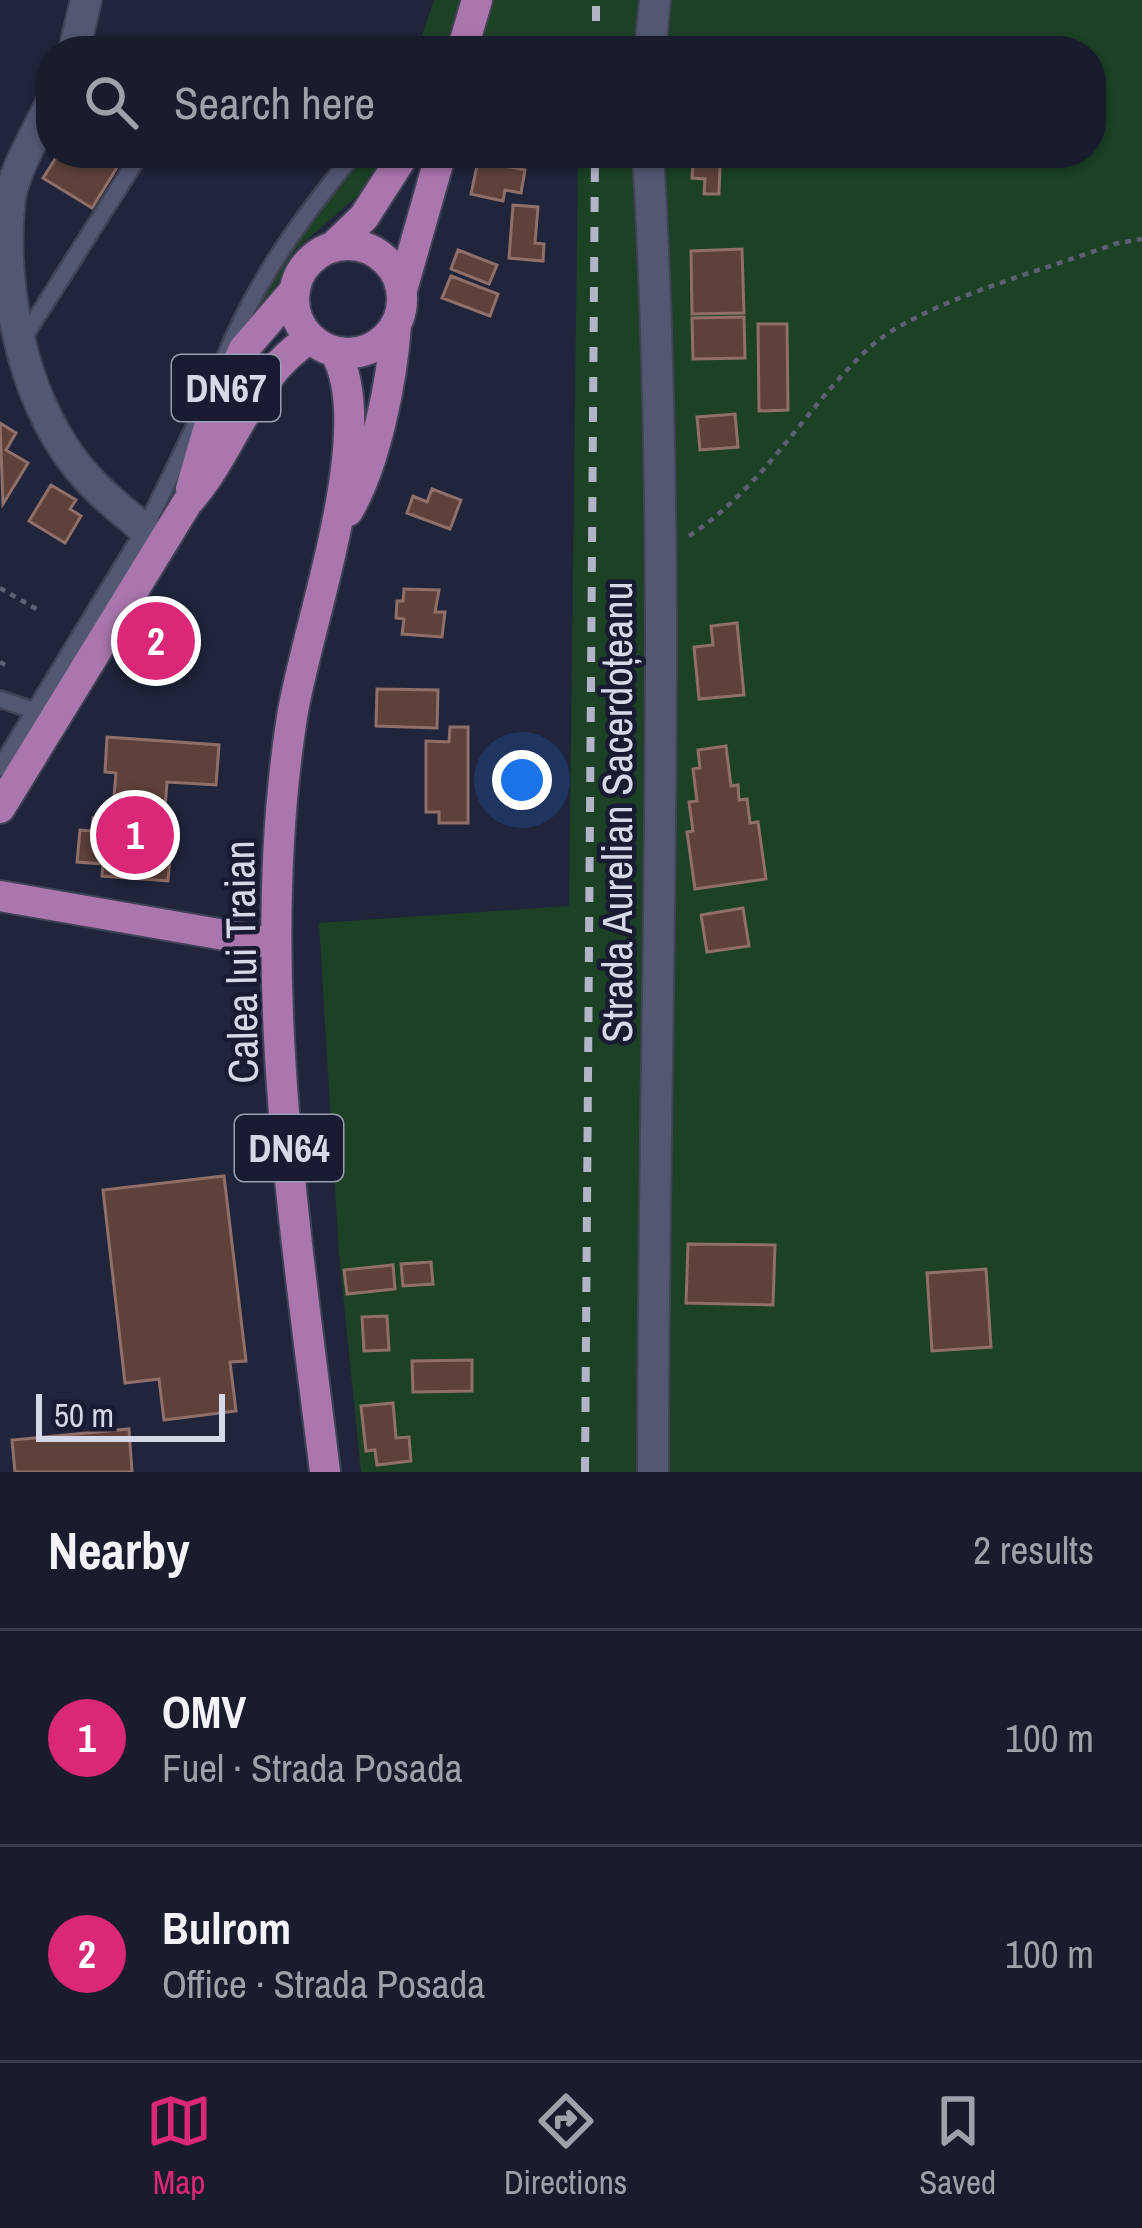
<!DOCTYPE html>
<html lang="en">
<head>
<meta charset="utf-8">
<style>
  :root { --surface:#191c2d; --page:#222535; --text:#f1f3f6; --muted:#9fa1aa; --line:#373a49; --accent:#db2777 }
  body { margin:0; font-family:"Archivo Narrow",sans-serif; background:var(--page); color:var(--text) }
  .scale { position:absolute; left:36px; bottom:30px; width:189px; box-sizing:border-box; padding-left:12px; border:6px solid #d5d8e8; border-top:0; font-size:33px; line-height:42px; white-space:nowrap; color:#d5d8e8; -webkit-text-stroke:9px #181b31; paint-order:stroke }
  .you { position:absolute; left:522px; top:780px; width:42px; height:42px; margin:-30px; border:9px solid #fff; border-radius:50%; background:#1a73e8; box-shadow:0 0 0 18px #1a73e833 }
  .badge { display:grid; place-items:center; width:78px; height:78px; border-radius:50%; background:var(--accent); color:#fff; font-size:39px; font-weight:700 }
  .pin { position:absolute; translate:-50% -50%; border:6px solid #fff; box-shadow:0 3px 12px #0006 }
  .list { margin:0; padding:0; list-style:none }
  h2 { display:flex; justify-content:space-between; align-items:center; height:156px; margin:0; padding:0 48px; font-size:51px }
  h2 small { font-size:39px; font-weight:400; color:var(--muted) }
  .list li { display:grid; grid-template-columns:78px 1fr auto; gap:36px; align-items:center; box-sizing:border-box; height:216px; padding:0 48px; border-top:3px solid var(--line) }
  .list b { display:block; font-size:45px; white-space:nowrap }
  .list p { margin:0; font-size:39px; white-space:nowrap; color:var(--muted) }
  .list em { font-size:39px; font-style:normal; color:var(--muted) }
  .icon { flex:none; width:66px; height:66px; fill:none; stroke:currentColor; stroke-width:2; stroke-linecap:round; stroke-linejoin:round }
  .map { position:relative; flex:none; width:1142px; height:1472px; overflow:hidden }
  .search { position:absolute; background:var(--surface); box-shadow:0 3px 9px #0004; left:36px; right:36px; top:36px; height:132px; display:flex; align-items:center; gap:30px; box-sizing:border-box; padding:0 42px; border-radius:48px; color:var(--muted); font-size:45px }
  .sheet { height:588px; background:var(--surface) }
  nav { display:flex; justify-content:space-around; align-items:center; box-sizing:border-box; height:168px; border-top:3px solid var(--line); background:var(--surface); font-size:33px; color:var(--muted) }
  nav a { display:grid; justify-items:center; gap:6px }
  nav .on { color:var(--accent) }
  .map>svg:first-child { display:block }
  .green { fill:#1c4125 }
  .building { fill:#5e413a; stroke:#906f68; stroke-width:3 }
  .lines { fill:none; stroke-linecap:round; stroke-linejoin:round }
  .service-casing { stroke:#404255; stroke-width:20 }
  .minor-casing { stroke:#404255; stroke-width:34 }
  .primary-casing { stroke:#404255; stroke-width:34 }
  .path { stroke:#5d6075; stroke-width:4.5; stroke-dasharray:6 6; stroke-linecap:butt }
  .service { stroke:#535872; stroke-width:15 }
  .minor { stroke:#535872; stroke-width:30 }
  .primary { stroke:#ab76ae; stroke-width:30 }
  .rail { stroke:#b2b5c7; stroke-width:8; stroke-dasharray:15 15; stroke-linecap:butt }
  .labels { text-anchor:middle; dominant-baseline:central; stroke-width:9; stroke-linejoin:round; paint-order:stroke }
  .shield { fill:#181b31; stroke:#9c9fb1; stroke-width:3 }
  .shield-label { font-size:39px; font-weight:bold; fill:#d5d8e8 }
  .street-label { font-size:42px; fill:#d5d8e8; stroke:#181b31 }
</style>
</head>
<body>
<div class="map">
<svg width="1142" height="1472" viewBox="0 0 1142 1472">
  <rect width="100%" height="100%" fill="#21253c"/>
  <path class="green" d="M434,0H1142V1472H361L339,1254L319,923L569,906L578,153H1091V51H417Z
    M363,153H386L362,192L294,251L273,291L230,357L261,292Z"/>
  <path class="building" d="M59,153H126L92,208L43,178Z
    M478,161L525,170L521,193L505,190L503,201L471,194Z
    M693,163L720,165L719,194H704L705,179L692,178Z
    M513,205L538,207L535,243L544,244L543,261L509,258Z
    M742,249L744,313L692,314L691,251Z
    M458,250L497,265L489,284L451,269Z
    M451,276L498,294L490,316L442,298Z
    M744,317L745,358L693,359L692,318Z
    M758,324H787L788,410L759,411Z
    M735,414L738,447L700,450L697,417Z
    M0,423L16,433L6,450L28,463L3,504Z
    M51,485L76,500L70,509L81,516L65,543L29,521Z
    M432,489L461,500L450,529L407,513L413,496L427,502Z
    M404,589L439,590L435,612H445L442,637L402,634L404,619L396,618L397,601H403Z
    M737,623L744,695L699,699L694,647L713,645L711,626Z
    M377,689L438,690L437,728L376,726Z
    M450,727H468V823H439V812H426V741L449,742Z
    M107,737L219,745L216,785L167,782L164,822H173L168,881L102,876L103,864L77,862L80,830L92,831L93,818L112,820L116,773L105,772Z
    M726,746L731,786L738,785L739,800L747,799L750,823L758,822L766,879L695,889L687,832L693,831L689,802L697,801L693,769L700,768L698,750Z
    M743,908L749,946L707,952L701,915Z
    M224,1176L246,1361L230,1362L236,1411L164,1420L159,1379L125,1383L103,1190Z
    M688,1244L775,1245L773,1305L686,1303Z
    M431,1262L433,1284L403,1286L401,1264Z
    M393,1265L395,1289L347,1294L344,1270Z
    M986,1269L991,1347L932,1351L927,1273Z
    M387,1316L389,1350L364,1351L362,1317Z
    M472,1360V1391L413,1392L412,1361Z
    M393,1403L396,1438L409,1437L411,1461L377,1465L375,1450L366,1451L361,1406Z
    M129,1429L132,1472H15L12,1440Z"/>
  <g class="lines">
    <defs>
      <path id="service" d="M21,342L141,153
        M223,362C254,283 301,218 355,153
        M0,699L41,713
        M0,768L145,529L199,417"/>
      <path id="minor" d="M74,51L86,0
        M650,51L655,0
        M51,103C37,133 17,164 10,197C0,284 21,392 74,462C97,493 132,518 162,544
        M648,153C674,592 653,1032 653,1472"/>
      <path id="primary" d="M462,51L477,0
        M294 299a54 54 0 1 1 108 0a54 54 0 1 1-108 0Z
        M334,246L364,217L405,153
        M402,290L441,153
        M191,489L209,427L244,349L295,290
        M348,511C376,463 392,381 396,325
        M0,808L187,503C234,451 250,375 311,338
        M0,896L276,944
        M325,1472C295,1224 253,966 292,717C306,627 380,430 335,352"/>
    </defs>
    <use href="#service" class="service-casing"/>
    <use href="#minor" class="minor-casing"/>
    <use href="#primary" class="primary-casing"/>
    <path class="path" d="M689,536C766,485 803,410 868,349C918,302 1046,270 1114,244L1142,239
      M0,588L38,610
      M0,662L5,665"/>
    <use href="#service" class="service"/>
    <use href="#minor" class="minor"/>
    <use href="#primary" class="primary"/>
    <path class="rail" d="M596,51V0
      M585,1472L595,153"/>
  </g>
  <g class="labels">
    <g class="shield">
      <rect x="172" y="355" width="108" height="66" rx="9"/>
      <rect x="235" y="1115" width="108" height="66" rx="9"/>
    </g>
    <g class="shield-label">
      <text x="226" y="388">DN67</text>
      <text x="289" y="1148">DN64</text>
    </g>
    <g class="street-label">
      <text transform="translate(617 812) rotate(-90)">Strada Aurelian Sacerdoțeanu</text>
      <text transform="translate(241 962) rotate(-91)">Calea lui Traian</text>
    </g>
  </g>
</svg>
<div class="scale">50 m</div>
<div class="you"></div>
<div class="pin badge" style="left:135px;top:835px">1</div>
<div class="pin badge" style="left:156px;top:641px">2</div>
<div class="search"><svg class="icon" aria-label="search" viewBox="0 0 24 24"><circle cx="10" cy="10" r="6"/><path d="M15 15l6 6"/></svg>Search here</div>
</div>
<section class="sheet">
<h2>Nearby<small>2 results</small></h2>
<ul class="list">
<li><span class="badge">1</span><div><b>OMV</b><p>Fuel · Strada Posada</p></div><em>100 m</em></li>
<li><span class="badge">2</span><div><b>Bulrom</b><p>Office · Strada Posada</p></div><em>100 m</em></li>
</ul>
</section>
<nav>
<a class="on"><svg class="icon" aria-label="map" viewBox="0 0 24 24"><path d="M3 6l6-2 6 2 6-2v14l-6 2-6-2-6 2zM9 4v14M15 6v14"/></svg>Map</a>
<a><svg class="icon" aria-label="directions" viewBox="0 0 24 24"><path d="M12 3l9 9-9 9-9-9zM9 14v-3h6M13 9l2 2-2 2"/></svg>Directions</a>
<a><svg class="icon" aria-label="saved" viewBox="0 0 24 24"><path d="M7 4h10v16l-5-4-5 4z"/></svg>Saved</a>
</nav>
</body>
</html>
